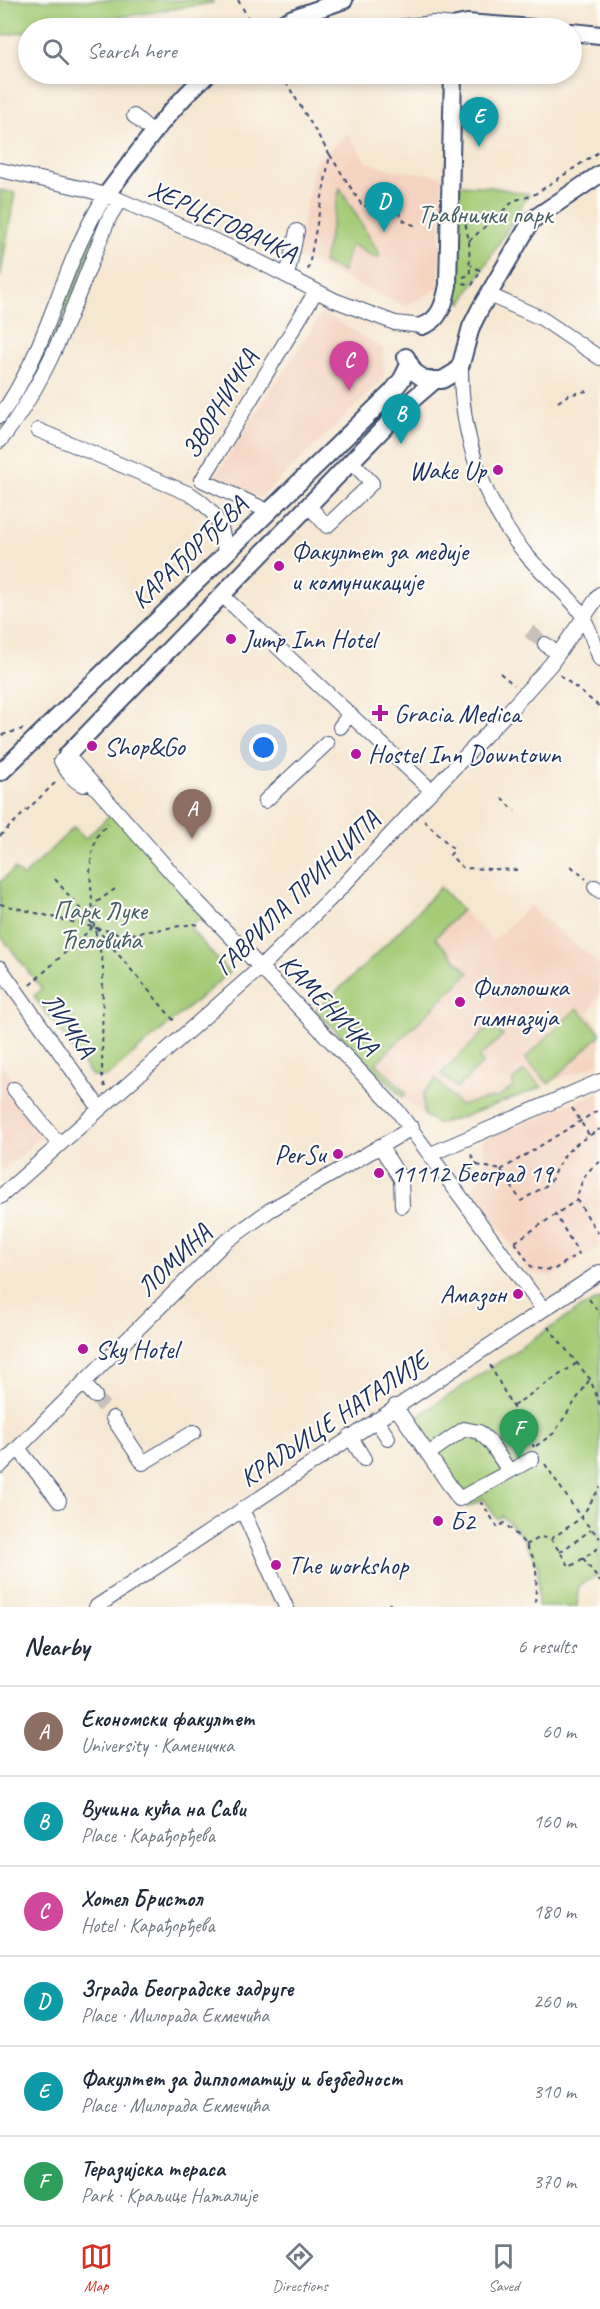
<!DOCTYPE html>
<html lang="en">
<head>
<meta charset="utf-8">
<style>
  :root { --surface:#fff; --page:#f6f6f7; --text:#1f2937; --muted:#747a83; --line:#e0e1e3; --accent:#d93025 }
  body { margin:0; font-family:Caveat,sans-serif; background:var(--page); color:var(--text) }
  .you { position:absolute; left:264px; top:748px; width:21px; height:21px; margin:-15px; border:4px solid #fff; border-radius:50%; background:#1a73e8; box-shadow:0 0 0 9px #1a73e833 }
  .badge { display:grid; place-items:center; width:39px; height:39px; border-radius:50%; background:var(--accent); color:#fff; font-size:20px; font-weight:700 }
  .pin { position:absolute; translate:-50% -50px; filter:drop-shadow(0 2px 3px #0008) }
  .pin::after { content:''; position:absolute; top:32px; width:21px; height:18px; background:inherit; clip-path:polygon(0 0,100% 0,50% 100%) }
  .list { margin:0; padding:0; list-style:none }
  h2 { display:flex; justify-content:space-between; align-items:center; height:78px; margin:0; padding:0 24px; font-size:26px }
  h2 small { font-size:20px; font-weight:400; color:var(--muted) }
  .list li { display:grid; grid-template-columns:39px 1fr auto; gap:18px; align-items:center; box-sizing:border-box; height:90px; padding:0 24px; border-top:2px solid var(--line) }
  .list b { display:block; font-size:22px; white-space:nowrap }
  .list p { margin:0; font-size:20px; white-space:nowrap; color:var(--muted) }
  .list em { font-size:20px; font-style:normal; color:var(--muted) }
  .icon { flex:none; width:33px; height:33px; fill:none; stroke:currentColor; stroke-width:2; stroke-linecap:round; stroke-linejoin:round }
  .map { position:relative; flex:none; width:600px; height:1607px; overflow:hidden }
  .search { position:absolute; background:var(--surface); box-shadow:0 3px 9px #0003; left:18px; right:18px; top:18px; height:66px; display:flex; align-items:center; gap:15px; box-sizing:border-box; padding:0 21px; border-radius:33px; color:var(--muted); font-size:22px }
  .sheet { height:618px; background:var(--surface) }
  nav { display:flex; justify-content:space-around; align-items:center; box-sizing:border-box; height:84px; border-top:2px solid var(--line); background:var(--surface); font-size:16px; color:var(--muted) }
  nav a { display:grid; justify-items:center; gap:3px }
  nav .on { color:var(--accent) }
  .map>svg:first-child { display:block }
  .built { fill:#f4d3c0 }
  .green { fill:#a4cc77; stroke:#607e6a; stroke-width:1.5 }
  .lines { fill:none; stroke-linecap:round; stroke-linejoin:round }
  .minor-tunnel { stroke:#cac2ba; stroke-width:14; stroke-dasharray:14 7; stroke-linecap:butt }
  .minor-casing { stroke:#3c4b6f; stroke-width:16 }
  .major-casing { stroke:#3c4b6f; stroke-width:20 }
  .path { stroke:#3c4b6f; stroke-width:2; stroke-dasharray:4.5 4.5; stroke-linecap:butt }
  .minor { stroke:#fff; stroke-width:14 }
  .major { stroke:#fff; stroke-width:16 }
  .poi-dot { fill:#b5179e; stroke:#fdfcf7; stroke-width:2 }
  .labels { text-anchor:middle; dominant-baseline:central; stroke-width:4.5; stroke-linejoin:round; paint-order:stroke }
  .park-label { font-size:26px; fill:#445e66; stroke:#fdfcf7 }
  .street-label { font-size:26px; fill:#1b2f5e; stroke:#fdfcf7 }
  .poi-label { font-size:26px; fill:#1b2f5e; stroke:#fdfcf7; text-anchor:start }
</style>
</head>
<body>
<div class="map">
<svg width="600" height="1607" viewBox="0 0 600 1607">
  <rect width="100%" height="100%" fill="#fdfcf7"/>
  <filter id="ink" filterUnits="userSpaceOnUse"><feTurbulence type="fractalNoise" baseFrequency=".0167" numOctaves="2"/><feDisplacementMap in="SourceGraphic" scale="12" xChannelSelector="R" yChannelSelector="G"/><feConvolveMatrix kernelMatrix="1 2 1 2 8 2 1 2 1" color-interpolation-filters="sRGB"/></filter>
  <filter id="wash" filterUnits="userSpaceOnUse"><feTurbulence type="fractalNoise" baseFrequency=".008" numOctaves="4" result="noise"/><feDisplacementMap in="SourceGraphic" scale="24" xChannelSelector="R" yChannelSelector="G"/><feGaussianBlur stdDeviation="1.35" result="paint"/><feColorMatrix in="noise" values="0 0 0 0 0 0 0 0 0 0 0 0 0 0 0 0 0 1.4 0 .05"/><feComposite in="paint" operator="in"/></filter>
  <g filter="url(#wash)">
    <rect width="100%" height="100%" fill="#f6e7d1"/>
    <path class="built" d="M348,133L366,162L392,169L442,176L439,288L406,306L296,257L315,162Z
      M322,312L383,349L384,379L261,498L214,478Z
      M440,887L493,941L529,906L552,926L600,964V994L589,1014L600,1027V1063L465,1116L437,1124L431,1121L403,1097L315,1010L350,981L404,927Z
      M0,1063L53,1127L0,1173Z
      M600,1092V1246L552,1276L529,1272L473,1189L486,1168L483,1139Z"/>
    <path class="green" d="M0,0H212L213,3L48,28H28V31L0,36Z
      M459,185L491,187L529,194L462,303L457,299L454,291Z
      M340,188L380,255L376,258L351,244L343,272L323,263Z
      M0,190L15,193L0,278Z
      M94,224L100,226L43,368L0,433V422L51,331Z
      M114,811L208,922L196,920L190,928L229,973L106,1077L92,1076L34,996L42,989L0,935V882L14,869L23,877L74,827L85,839Z
      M440,887L462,910L435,938L469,973L376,1063L406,1093L403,1097L315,1010C360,972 401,931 440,887Z
      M577,1008L600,1032V1035L549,1084L525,1059Z
      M491,1025L503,1035L479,1058L483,1063L457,1088L441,1074Z
      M524,1071L542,1087L465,1116L437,1124L424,1115L423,1094L436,1079L459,1105L492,1098L495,1099L513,1087V1080Z
      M600,1299V1574L578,1586L577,1607H538V1565L521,1535L502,1516L497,1519L484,1499L468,1507L412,1420L582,1307Z"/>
  </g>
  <g filter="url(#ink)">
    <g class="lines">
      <path class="minor-tunnel" d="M529,631L545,644
        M95,1396L113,1418"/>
      <defs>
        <path id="minor" d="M388,28L433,23L457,25
          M134,116L153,132
          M0,170L85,189L120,200L234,249L334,300L395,323L422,326
          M287,276L297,231
          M487,294L541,318L600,358
          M461,364C460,430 481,500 524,552C539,571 559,586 575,605C587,620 593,640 600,659
          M0,416C50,347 61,263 106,195
          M38,430L190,494C213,508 226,526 224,553
          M0,441C53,374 77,294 110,216L120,200
          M309,506L327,526L372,483L352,462
          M268,511L202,480L316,291
          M223,596L432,791
          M545,644L550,648
          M340,727L350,714
          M67,755L192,896L397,1110L543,1309
          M61,761C67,771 72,780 83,785
          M265,801L327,743
          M595,887L600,891
          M0,968L100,1109
          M14,1089L59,1144
          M380,1146L401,1179L402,1206
          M431,1154L600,1081
          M0,1197L260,968L339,890L418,805L509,711L551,664L600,594
          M83,1383L95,1396
          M395,1406L459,1499L532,1459
          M113,1418L143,1463L194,1432
          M376,1420L388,1438
          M350,1436L364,1459
          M18,1448L59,1501
          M428,1454L464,1429L479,1432L490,1442L509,1471
          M0,1466L224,1243L270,1210L412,1128
          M242,1509L286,1607
          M96,1607L600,1272"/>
        <path id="major" d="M273,28L293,18L344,0
          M456,28L457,25L467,23L533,28
          M572,32L600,35
          M106,195C139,152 168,109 208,74
          M422,326C440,321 445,302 448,285L453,74
          M406,357L414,372L426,380H442L457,371L461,364L471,327L480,309L532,220L600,174
          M67,755L405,406L434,381
          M1,772L392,392L402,379L409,365"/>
      </defs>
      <use href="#minor" class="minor-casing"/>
      <use href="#major" class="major-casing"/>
      <path class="path" d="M238,0L254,28
        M281,74L330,155L308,271
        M330,155L363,207L389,196L404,221L416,226
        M469,241L515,200L532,196L600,151
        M463,277L470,275L469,241L465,222
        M463,283L472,285L481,271L471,265
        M558,402L568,395L591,390
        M500,673L514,685
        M560,675L600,707
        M2,735L23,729
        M502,798L515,811
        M424,820L454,850L450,855L463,868L517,870
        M0,836L58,780
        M571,866L586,879
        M55,879L176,1023
        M0,904L125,935L193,924L200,925
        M95,920L97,902L115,889
        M30,985L94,926
        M105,1087L102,1076L103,963L94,926L90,871L92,853L97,836L108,823
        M572,1108L591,1138
        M600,1162C585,1171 580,1183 577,1200L600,1236
        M477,1165L501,1170
        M501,1170L521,1201L550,1183L555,1171L566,1153L579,1142L600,1129
        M501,1170L600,1109
        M461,1176L477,1165L470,1153
        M515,1242L532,1268L553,1270L579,1254L554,1212
        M515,1242L577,1200
        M589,1299L600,1314
        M548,1327L590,1379L600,1405
        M490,1365L534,1447
        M513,1406L577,1363
        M536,1446L554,1433L590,1379
        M545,1464L581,1518L600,1538
        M480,1504L482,1503L498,1528L504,1523C516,1534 531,1547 535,1564C538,1577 535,1594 535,1607
        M551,1539L581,1518L600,1487
        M526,1545L541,1537L551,1539L570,1567L600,1547
        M560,1552L591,1530
        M583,1558L600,1582
        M389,1603L392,1607"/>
      <use href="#minor" class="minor"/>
      <use href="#major" class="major"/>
    </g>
  </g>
  <g class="poi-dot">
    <circle cx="498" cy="470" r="6"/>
    <circle cx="279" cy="566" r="6"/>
    <circle cx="231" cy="639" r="6"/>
    <path d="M377 704h6v6h6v6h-6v6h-6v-6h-6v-6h6z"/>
    <circle cx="92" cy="746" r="6"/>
    <circle cx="356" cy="754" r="6"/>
    <circle cx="460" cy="1002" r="6"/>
    <circle cx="338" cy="1154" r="6"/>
    <circle cx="379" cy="1173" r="6"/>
    <circle cx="518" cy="1294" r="6"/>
    <circle cx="83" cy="1349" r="6"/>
    <circle cx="438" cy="1521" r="6"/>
    <circle cx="276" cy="1565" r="6"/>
  </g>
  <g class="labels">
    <g class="park-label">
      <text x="485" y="214">Травнички парк</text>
      <text x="100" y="910">Парк Луке<tspan x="100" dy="30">Ћеловића</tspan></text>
    </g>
    <g class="street-label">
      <text transform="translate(223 221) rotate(25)">ХЕРЦЕГОВАЧКА</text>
      <text transform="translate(220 404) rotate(-59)">ЗВОРНИЧКА</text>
      <text transform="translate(189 552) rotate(-44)">КАРАЂОРЂЕВА</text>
      <text transform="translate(297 893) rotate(-45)">ГАВРИЛА ПРИНЦИПА</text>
      <text transform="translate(329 1005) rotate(46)">КАМЕНИЧКА</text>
      <text transform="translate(69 1025) rotate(55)">ЛИЧКА</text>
      <text transform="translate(174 1260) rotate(-44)">ЛОМИНА</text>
      <text transform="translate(334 1419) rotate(-34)">КРАЉИЦЕ НАТАЛИЈЕ</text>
    </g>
    <g class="poi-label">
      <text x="486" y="470" text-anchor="end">Wake Up</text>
      <text x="291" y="551">Факултет за медије<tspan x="291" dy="30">и комуникације</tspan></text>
      <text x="243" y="639">Jump Inn Hotel</text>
      <text x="394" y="713">Gracia Medica</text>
      <text x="104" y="746">Shop&amp;Go</text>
      <text x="368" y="754">Hostel Inn Downtown</text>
      <text x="472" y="987">Филолошка<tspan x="472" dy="30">гимназија</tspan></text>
      <text x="326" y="1154" text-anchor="end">PerSu</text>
      <text x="391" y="1173">11112 Београд 19</text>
      <text x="506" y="1294" text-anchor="end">Амазон</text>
      <text x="95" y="1349">Sky Hotel</text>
      <text x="450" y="1521">Б2</text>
      <text x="288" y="1565">The workshop</text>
    </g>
  </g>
</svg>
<div class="you"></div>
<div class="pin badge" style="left:192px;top:839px;background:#8d6e63">A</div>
<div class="pin badge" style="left:401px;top:444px;background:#0f9aa8">B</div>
<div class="pin badge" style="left:349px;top:391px;background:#d1479c">C</div>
<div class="pin badge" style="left:384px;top:232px;background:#0f9aa8">D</div>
<div class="pin badge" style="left:479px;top:147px;background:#0f9aa8">E</div>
<div class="pin badge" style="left:519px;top:1459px;background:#2e9e5b">F</div>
<div class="search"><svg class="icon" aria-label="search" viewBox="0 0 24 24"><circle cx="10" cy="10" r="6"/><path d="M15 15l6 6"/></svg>Search here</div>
</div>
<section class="sheet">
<h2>Nearby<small>6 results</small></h2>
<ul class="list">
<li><span class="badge" style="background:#8d6e63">A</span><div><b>Економски факултет</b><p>University · Каменичка</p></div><em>60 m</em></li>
<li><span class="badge" style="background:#0f9aa8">B</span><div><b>Вучина кућа на Сави</b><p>Place · Карађорђева</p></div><em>160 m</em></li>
<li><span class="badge" style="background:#d1479c">C</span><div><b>Хотел Бристол</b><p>Hotel · Карађорђева</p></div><em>180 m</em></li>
<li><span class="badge" style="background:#0f9aa8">D</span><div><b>Зграда Београдске задруге</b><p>Place · Милорада Екмечића</p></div><em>260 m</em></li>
<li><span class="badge" style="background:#0f9aa8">E</span><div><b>Факултет за дипломатију и безбедност</b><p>Place · Милорада Екмечића</p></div><em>310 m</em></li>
<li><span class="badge" style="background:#2e9e5b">F</span><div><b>Теразијска тераса</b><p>Park · Краљице Наталије</p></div><em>370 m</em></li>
</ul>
</section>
<nav>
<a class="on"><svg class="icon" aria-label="map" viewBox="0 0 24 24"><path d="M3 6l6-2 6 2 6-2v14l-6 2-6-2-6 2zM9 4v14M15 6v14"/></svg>Map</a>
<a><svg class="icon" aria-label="directions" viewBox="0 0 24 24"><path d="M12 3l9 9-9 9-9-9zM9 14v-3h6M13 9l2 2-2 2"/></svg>Directions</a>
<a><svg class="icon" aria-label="saved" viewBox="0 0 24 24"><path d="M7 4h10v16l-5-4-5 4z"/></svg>Saved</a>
</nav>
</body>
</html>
